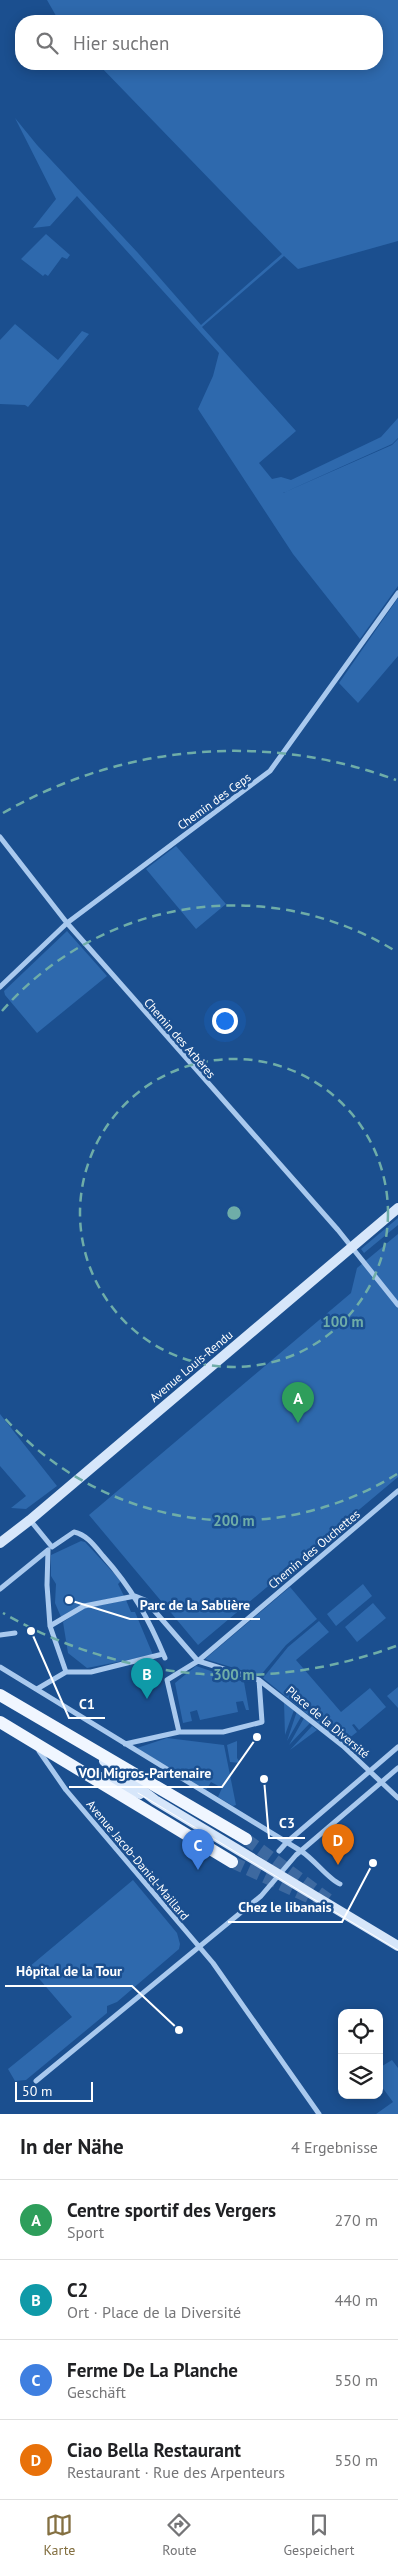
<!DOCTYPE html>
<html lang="de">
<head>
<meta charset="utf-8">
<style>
  :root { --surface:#fff; --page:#f2f2f2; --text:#202124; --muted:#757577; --line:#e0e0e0; --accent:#847042 }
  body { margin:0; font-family:"PT Sans",sans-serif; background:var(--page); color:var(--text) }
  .controls { position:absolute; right:15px; bottom:15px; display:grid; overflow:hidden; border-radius:10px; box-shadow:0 2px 12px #0003 }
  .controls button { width:45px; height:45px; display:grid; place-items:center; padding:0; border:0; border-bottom:1px solid var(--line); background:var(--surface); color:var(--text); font:25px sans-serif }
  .scale { position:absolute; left:15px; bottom:12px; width:78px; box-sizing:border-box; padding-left:5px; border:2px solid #fff; border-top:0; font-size:14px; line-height:18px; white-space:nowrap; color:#fff; -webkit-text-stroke:4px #1b4f8f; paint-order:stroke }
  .you { position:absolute; left:224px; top:1020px; width:18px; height:18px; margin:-12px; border:4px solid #fff; border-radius:50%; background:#1a73e8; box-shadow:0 0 0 8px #1a73e833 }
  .badge { display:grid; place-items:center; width:32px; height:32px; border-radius:50%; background:var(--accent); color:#fff; font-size:16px; font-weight:700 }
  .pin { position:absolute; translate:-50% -41px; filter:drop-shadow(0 1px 2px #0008) }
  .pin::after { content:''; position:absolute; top:26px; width:18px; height:15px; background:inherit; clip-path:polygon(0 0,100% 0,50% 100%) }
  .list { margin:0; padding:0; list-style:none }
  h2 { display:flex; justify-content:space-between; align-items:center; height:65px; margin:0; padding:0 20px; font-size:21px }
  h2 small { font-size:16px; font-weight:400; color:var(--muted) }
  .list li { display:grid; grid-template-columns:32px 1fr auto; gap:15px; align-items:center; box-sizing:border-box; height:80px; padding:0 20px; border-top:1px solid var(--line) }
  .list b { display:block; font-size:19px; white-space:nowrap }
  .list p { margin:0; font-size:16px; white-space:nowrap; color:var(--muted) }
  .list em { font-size:16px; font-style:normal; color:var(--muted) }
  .icon { flex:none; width:28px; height:28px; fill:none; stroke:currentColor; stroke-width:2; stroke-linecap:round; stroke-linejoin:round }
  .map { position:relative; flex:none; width:398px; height:2114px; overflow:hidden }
  .search { position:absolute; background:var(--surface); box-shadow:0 2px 12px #0003; left:15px; right:15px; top:15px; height:55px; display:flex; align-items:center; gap:12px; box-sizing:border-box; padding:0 18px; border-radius:20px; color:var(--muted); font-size:19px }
  .sheet { height:385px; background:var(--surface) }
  nav { display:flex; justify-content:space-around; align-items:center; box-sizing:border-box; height:70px; border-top:1px solid var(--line); background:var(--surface); font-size:14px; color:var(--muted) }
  nav a { display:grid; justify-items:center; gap:2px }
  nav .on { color:var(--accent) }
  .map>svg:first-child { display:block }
  .green { fill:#2e69ad }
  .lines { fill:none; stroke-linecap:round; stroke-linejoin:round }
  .primary-tunnel { stroke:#3d69a0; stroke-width:12; stroke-dasharray:12 6; stroke-linecap:butt }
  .street { stroke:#a9c9ee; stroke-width:5 }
  .secondary { stroke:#d6e6fa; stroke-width:10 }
  .primary { stroke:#f0f6ff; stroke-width:12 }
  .tram { stroke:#fff; stroke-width:1 }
  .ring { fill:none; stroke:#6fada8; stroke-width:2.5; stroke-dasharray:9 6 }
  .labels { text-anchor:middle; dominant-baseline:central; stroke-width:5; stroke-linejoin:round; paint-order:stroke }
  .street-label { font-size:12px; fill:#fff; stroke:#1b4f8f }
  .centre { fill:#6fada8; stroke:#1b4f8f; stroke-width:2.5 }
  .ring-label { font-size:15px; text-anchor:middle; font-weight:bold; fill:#6fada8; stroke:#1b4f8f; stroke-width:5; stroke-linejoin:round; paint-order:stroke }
  .leader { fill:none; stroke:#fff; stroke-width:2 }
  .callout-dot { fill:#fff; stroke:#1b4f8f; stroke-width:2 }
  .callout-label { font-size:14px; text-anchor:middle; font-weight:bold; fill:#fff; stroke:#1b4f8f; stroke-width:5; stroke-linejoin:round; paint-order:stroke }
</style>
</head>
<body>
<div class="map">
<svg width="398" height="2114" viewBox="0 0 398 2114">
  <rect width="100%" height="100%" fill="#1b4f8f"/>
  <path class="green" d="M47,0H398V241L298,269L284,256L202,327L296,431L259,463L272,479L281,477L291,480L381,437L398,418V438L392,444L283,493L392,445L398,439V586L360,639L293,554L198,409L213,376L219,353L77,196L50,226L33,228L56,199L15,118L37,145L138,253L201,325L282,254L98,64H377V21H59Z
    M46,234L70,255L67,259L62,257L48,276L45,274L43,276L21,259Z
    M15,324L58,360L82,331L89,334L28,407L25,405L0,404V340Z
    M398,598V656L358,703L339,683Z
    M176,846L226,904L196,929L146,869Z
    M67,931L107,976L37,1033L5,995L4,991Z
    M398,1218V1225L364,1253L361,1249Z
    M398,1234V1477L198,1645L89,1515L351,1293L357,1268Z
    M0,1414L57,1486L26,1509L11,1508L26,1496L0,1466Z
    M81,1541L85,1542L121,1581L118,1584L124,1596L82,1604L61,1617L55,1603L56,1584L51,1576V1555Z
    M363,1584L372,1596L336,1626L327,1614Z
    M290,1587L317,1619L286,1645L260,1676L205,1659Z
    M126,1600L131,1612H135L153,1655L87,1668L68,1653L63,1622L84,1608Z
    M373,1603L386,1618L357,1642L345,1627Z
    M319,1621L329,1632L296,1660L341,1712L370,1688L386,1707L359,1730L354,1724L352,1725L357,1732L343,1743L263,1678L288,1647Z
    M196,1666L244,1682L249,1710H246L243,1701L236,1702L238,1712L200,1720L197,1710L190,1712L192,1721L183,1723L175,1683Z
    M398,1687V1708L387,1696Z
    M284,1702L294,1710L285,1735Z
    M297,1711L302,1715L287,1741Z
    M304,1718L310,1723L289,1745Z
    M312,1726L317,1730L290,1750Z
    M167,1738L224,1745L236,1805L233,1806L218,1797L222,1788L211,1782L206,1790L137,1748Z
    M237,1741V1758L240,1763L230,1762L227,1745Z
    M133,1880L177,1933L180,1944L179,1949L117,2002L107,2006V2013L26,2080L15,2081L8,2069L72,2017L29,1967Z
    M392,2060L398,2068V2114H376L393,2102L379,2083V2068Z"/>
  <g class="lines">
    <path class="primary-tunnel" d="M246,1839L329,1900
      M232,1862L319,1902"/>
    <path class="street" d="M0,837L67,923L338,1230L398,1305
      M0,987L67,923L270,771L398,593
      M30,1520L52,1547L74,1532C87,1535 94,1545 103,1556C131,1587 149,1619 165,1658
      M0,1589L48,1550
      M50,1626L84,1606L135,1596L145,1600L198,1661L259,1680L343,1746L398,1798
      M0,1635L15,1633
      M0,1667L301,1851C314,1859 329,1880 340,1884
      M66,1672H91L163,1654
      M259,1680L262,1722L223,1732H179L167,1680L198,1661L398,1491
      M37,1689L66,1672L50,1626L47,1585L48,1550
      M125,1744L179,1732
      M39,1751L66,1790L213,1963L319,2114
      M279,1851L287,1842L398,1747
      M36,2081L261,1896L296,1855L398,1768"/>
    <path class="secondary" d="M0,1543L30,1520L398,1208
      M104,1761L155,1800L398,1946
      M96,1775L140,1794"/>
    <path class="primary" d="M0,1695L246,1839
      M0,1722L232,1862"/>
    <path class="tram" d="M138,1793L398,1950"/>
  </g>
  <g class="ring">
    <circle cx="234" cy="1213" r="154"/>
    <path d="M397 1474A308 308 0 0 1 2 1415M2 1011A308 308 0 0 1 397 952"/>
    <path d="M396 1646A462 462 0 0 1 3 1613M3 813A462 462 0 0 1 396 780"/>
  </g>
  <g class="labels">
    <g class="street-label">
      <text transform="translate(214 801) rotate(-36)">Chemin des Ceps</text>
      <text transform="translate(180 1038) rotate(49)">Chemin des Arbères</text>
      <text transform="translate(191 1366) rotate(-40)">Avenue Louis-Rendu</text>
      <text transform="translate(314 1549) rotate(-40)">Chemin des Ouchettes</text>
      <text transform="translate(328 1722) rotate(40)">Place de la Diversité</text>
      <text transform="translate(138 1860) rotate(50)">Avenue Jacob-Daniel-Maillard</text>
    </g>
  </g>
  <circle cx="234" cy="1213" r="8" class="centre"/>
  <g class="ring-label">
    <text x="343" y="1327">100 m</text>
    <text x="234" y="1526">200 m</text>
    <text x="234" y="1680">300 m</text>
  </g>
  <path class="leader" d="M69 1600L130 1619H260M31 1631L69 1718H105M257 1737L222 1787H69M264 1779L269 1838H305M373 1863L342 1922H228M179 2030L132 1986H5"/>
  <g class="callout-dot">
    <circle cx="69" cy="1600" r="5"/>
    <circle cx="31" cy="1631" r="5"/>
    <circle cx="257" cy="1737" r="5"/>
    <circle cx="264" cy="1779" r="5"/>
    <circle cx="373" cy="1863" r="5"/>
    <circle cx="179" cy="2030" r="5"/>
  </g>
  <g class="callout-label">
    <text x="195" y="1610">Parc de la Sablière</text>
    <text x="87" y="1709">C1</text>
    <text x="145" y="1778">VOI Migros-Partenaire</text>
    <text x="287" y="1828">C3</text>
    <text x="285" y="1912">Chez le libanais</text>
    <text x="69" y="1976">Hôpital de la Tour</text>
  </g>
</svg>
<div class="controls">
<button><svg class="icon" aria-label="locate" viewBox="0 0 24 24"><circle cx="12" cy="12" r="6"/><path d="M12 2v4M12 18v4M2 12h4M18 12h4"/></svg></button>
<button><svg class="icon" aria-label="layers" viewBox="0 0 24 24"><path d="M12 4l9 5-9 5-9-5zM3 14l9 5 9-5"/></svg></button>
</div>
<div class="scale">50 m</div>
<div class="you"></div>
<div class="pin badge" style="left:298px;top:1423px;background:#2e9e5b">A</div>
<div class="pin badge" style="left:147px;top:1699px;background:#0f9aa8">B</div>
<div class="pin badge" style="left:198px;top:1870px;background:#3f7fe0">C</div>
<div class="pin badge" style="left:338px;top:1865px;background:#e8710a">D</div>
<div class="search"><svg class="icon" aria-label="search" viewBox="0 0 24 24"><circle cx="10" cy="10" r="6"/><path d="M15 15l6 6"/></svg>Hier suchen</div>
</div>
<section class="sheet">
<h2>In der Nähe<small>4 Ergebnisse</small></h2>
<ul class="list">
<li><span class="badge" style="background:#2e9e5b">A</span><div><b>Centre sportif des Vergers</b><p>Sport</p></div><em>270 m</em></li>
<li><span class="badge" style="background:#0f9aa8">B</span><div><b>C2</b><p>Ort · Place de la Diversité</p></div><em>440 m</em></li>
<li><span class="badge" style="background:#3f7fe0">C</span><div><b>Ferme De La Planche</b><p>Geschäft</p></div><em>550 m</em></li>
<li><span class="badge" style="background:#e8710a">D</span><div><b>Ciao Bella Restaurant</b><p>Restaurant · Rue des Arpenteurs</p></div><em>550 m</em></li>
</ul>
</section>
<nav>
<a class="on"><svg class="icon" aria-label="map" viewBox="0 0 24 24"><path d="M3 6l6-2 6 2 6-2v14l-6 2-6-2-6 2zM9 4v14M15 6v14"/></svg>Karte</a>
<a><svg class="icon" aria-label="directions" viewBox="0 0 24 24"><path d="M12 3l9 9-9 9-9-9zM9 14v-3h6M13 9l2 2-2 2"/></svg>Route</a>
<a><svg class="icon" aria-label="saved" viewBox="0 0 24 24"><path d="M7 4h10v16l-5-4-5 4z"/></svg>Gespeichert</a>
</nav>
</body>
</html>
